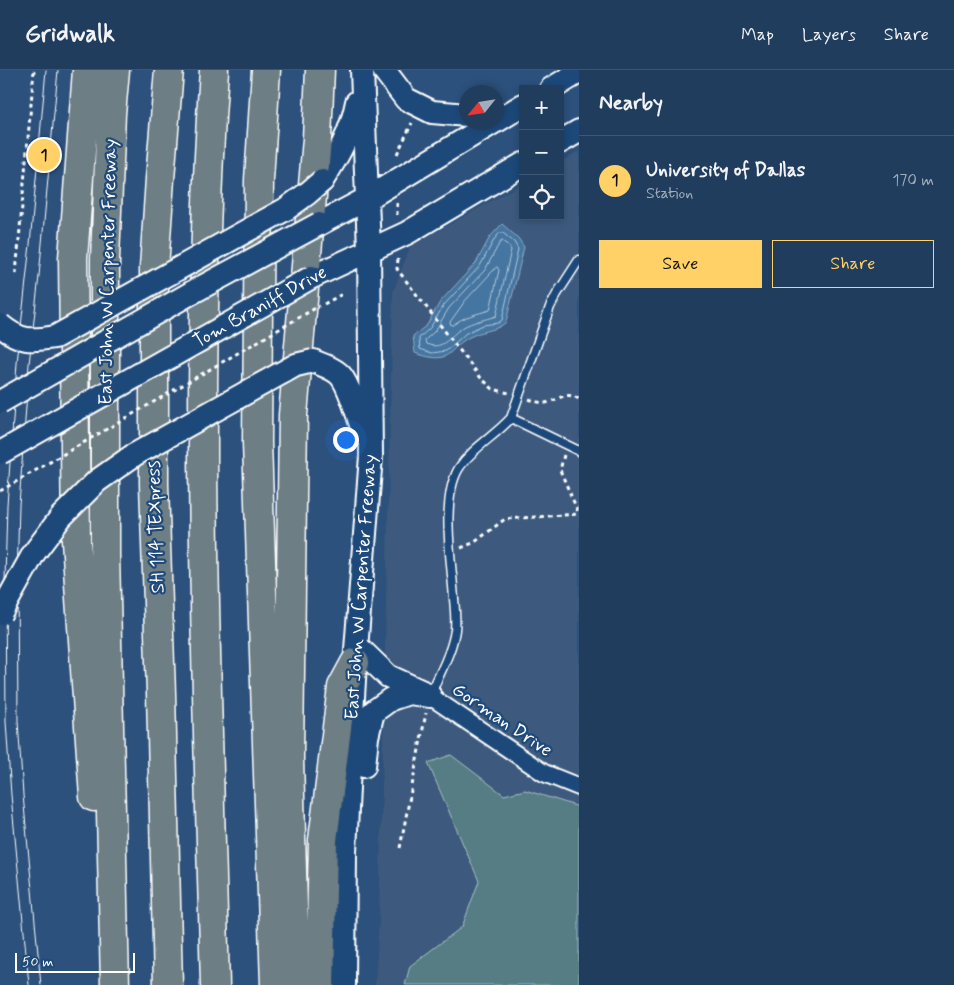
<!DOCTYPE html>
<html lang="en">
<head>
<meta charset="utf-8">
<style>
  :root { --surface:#213d5d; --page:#2d4866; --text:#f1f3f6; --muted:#a2aebc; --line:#3e5672; --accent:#ffd166 }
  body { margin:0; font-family:Mynerve,sans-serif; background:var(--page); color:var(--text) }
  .controls { position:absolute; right:15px; top:15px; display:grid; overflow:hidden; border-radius:0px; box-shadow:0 2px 8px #0003 }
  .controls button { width:45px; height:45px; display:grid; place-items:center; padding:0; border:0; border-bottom:1px solid var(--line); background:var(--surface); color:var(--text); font:25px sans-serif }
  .compass { position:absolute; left:459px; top:15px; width:45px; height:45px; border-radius:50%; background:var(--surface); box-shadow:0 2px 8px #0003; rotate:240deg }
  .scale { position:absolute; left:15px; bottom:12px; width:120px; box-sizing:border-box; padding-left:5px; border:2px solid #fff; border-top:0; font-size:14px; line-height:18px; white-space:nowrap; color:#fff; -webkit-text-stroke:4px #1f4a7a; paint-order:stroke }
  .you { position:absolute; left:345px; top:369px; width:18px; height:18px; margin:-12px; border:4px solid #fff; border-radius:50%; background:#1a73e8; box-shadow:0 0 0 8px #1a73e833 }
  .badge { display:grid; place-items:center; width:32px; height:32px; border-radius:50%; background:var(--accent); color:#111; font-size:16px; font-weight:700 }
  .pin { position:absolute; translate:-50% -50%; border:2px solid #fff; box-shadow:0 1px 5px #0006 }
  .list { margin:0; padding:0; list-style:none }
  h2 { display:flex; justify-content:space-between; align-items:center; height:65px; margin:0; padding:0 20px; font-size:21px }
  h2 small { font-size:16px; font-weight:400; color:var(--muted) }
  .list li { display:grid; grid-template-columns:32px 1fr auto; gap:15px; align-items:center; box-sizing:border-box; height:90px; padding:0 20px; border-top:1px solid var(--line) }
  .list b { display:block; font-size:19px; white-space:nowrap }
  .list p { margin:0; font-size:16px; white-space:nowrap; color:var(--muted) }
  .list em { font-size:16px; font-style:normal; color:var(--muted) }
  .actions { display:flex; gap:10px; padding:15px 20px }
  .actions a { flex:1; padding:11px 0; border:1px solid var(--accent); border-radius:0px; text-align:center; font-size:18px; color:var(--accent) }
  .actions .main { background:var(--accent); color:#111 }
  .icon { flex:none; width:28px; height:28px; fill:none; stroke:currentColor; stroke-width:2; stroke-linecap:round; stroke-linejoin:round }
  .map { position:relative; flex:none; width:579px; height:915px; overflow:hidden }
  header { display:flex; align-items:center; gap:30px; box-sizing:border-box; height:70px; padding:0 25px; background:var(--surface); border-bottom:1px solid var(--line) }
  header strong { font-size:24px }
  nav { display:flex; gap:28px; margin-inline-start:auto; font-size:18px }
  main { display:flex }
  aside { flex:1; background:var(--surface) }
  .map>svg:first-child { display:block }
  .built { fill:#3c5a7e }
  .green { fill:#557d83; stroke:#aabec1 }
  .water { fill:#4475a1; stroke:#8facc7 }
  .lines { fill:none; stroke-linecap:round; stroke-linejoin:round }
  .shore { stroke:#b4c8d9; stroke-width:1 }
  .lane-casing { stroke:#fff; stroke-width:11 }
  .street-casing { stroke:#fff; stroke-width:20 }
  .secondary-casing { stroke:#fff; stroke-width:26 }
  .highway-casing { stroke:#fff; stroke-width:31 }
  .path { stroke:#fff; stroke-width:3; stroke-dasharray:4 4; stroke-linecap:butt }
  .lane { stroke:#1f4a7a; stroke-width:8 }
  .street { stroke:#1f4a7a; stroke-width:16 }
  .secondary { stroke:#1f4a7a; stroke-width:22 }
  .highway { stroke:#6d7e84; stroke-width:28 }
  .tram { stroke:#fff; stroke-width:1 }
  .secondary-bridge-casing { stroke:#fff; stroke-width:26; stroke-linecap:butt }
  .path-bridge { stroke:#fff; stroke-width:3; stroke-dasharray:4 4; stroke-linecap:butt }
  .secondary-bridge { stroke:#1f4a7a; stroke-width:22 }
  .labels { text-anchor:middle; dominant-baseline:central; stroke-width:4.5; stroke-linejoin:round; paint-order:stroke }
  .street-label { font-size:19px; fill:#fff; stroke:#1f4a7a }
</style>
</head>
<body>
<header>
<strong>Gridwalk</strong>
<nav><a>Map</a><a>Layers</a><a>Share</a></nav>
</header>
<main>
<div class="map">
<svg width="579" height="915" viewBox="0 0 579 915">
  <rect width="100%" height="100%" fill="#2c517c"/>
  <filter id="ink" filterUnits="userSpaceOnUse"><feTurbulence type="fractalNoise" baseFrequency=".02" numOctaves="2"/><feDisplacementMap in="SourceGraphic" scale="10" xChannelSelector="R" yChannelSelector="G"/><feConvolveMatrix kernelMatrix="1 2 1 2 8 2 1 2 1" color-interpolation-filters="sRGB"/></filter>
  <g filter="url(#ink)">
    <path class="built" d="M579,81V915H375L379,851L393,222L410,177L523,113V146H560V92Z"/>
    <path class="green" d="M451,685L504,725L525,720L579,737V915H405L410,896L462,857L479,811L428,693Z"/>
    <path class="water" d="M502,154L518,168L524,177L506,252C497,261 485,260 474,265C445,277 456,297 415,283L413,266L427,255L440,232L476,193L490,167Z"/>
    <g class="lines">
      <path class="shore" d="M500,163H503L514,172L518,179L502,250L498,253L483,255L466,263L446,281L432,283L420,279L419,268L430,258L444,235L480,196L494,170Z
        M502,171L509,176L511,180L496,246C485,250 473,251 462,258C449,266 444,281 426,274L425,270L435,261L449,238L485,200L499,174Z
        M497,197L499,200L490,240C477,244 464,246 453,255H451L450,252L465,231Z"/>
      <defs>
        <path id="lane" d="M511,348L579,381
          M431,624C439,604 452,582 455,560C456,550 455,539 454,529C452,494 440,429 459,398C472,378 495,366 511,348L550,237L557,224L579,190"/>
        <path id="street" d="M430,626L544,703L579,717"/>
        <path id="secondary" d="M384,0L406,29L432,42L467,45
          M551,19L579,2
          M497,51L523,35
          M560,72L579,61
          M322,111C339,84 351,63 357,32
          M319,154L368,128L494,52
          M312,207L407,163L523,94
          M313,291C322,295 334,298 341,306C350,317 359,349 364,364
          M357,576L388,606L425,623
          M364,696L367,667L373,642L391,629L409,623L430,626
          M344,915L345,782L349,696L355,593L371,386L369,179L362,0"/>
        <path id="highway" d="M87,0L73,188L76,471L94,727
          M214,0C193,305 207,610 215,915
          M266,0L259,110L257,372L275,915
          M115,915L105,484V189L111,44L115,0
          M168,915L161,623L154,414V198L160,109L169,0
          M295,915L289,688L293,345L317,69L320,0
          M320,915L323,770L342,617L355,593"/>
      </defs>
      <use href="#lane" class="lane-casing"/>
      <use href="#street" class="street-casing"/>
      <use href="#secondary" class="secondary-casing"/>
      <use href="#highway" class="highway-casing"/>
      <path class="path" d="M397,84L412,53
        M397,133V147
        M398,189L397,199L481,308L493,319L509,323
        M16,204L34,0
        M324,234L344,223
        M529,329C534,331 540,333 545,333C558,331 565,320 579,329
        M564,385L560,400L579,444
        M461,478L475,472L505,449L579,444
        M400,778L426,643"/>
      <use href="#lane" class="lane"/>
      <use href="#street" class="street"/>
      <use href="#secondary" class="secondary"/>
      <use href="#highway" class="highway"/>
      <path class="tram" d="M29,915L11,725L6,652L5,510L7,435L17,293L30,174L46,0
        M41,915L23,725L18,651L17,510L19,435L29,294L39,206L58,0"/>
      <defs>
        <path id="secondary-bridge" d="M0,255C20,272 31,271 55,267L286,139L308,123L322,111
          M0,332L191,223L319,154
          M0,383L312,207
          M0,544L34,483L61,447L97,411L134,385L296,295L313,291"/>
      </defs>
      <use href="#secondary-bridge" class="secondary-bridge-casing"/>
      <path class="path-bridge" d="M0,421L319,236"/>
      <use href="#secondary-bridge" class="secondary-bridge"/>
    </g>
  </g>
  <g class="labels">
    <g class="street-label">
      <text transform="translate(108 202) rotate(-89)">East John W Carpenter Freeway</text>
      <text transform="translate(260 237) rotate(-29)">Tom Braniff Drive</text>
      <text transform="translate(156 457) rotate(-92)">SH 114 TEXpress</text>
      <text transform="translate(361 517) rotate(-86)">East John W Carpenter Freeway</text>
      <text transform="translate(502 650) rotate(34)">Gorman Drive</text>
    </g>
  </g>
</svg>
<div class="controls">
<button>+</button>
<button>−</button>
<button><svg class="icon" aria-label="locate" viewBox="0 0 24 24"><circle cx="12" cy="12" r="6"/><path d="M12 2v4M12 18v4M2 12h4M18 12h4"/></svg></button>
</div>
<svg class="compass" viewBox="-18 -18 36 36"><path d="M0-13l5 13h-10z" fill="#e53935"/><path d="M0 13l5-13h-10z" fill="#a2aebc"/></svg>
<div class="scale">50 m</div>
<div class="you"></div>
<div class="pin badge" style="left:44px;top:85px">1</div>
</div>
<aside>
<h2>Nearby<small></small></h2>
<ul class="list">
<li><span class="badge">1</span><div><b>University of Dallas</b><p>Station</p></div><em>170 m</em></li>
</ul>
<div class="actions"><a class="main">Save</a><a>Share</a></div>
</aside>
</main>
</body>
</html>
